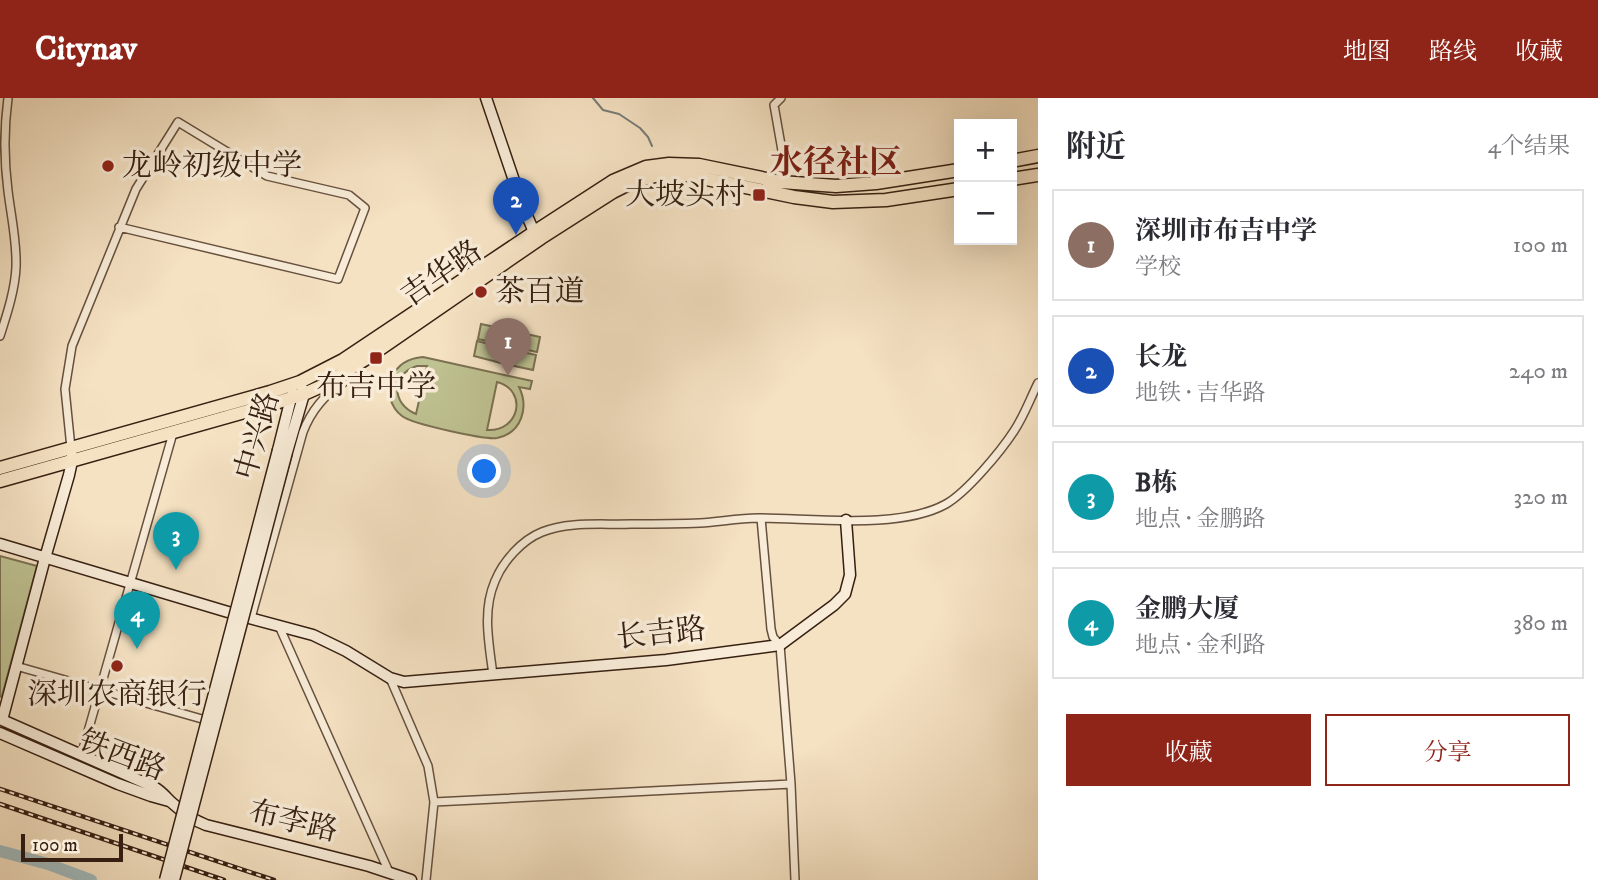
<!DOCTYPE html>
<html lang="zh">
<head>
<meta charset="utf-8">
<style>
  :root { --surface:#fff; --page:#f2f2f3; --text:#2b2b33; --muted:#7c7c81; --line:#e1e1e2; --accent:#8f2418 }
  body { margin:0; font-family:"IM FELL DW Pica","Noto Serif SC",serif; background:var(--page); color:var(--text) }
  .controls { position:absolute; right:21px; top:21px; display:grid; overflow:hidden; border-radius:0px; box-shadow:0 7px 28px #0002 }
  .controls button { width:63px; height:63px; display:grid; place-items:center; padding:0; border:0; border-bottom:2px solid var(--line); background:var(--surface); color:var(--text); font:35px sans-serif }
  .scale { position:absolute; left:21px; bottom:18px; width:102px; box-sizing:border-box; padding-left:7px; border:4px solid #372012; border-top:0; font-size:19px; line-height:24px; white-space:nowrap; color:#372012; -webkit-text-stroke:5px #f8ecd8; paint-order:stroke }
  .you { position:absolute; left:485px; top:374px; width:24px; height:24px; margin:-18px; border:5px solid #fff; border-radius:50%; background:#1a73e8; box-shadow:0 0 0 10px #1a73e833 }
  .badge { display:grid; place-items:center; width:46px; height:46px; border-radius:50%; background:var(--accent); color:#fff; font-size:23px; font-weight:700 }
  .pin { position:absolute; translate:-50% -58px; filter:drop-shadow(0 2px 4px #0008) }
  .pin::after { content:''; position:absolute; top:37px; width:24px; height:21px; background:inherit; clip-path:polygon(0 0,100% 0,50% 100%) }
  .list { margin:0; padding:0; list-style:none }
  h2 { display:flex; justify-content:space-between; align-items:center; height:91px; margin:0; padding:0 28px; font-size:30px }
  h2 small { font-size:23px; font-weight:400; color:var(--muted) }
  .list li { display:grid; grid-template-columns:46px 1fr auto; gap:21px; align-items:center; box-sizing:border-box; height:112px; margin:0 14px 14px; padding:0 14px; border:2px solid var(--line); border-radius:0px }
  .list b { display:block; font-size:26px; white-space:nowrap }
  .list p { margin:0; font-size:23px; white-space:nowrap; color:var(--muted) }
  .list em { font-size:23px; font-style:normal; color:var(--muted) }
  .actions { display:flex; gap:14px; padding:21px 28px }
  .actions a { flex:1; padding:16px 0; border:2px solid var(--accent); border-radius:0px; text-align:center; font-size:24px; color:var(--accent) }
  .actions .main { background:var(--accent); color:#fff }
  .map { position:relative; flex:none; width:1038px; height:782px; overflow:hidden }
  header { display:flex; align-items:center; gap:42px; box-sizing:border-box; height:98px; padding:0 35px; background:var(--accent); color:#fff }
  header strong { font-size:33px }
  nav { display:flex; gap:38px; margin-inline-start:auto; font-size:24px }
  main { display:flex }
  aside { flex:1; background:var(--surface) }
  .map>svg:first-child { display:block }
  .green { fill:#bfc292; stroke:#7b7152; stroke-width:2; fill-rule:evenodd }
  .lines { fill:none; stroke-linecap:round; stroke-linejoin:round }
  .stream { stroke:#777d79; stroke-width:2 }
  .river { stroke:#a1bbbe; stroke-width:12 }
  .street-casing { stroke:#66503e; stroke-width:10 }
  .secondary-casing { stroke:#372012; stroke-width:13 }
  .primary-casing { stroke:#372012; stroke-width:15 }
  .street { stroke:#f8ecd8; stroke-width:7 }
  .secondary { stroke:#f8ecd8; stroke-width:10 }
  .primary { stroke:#f5e2c3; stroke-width:12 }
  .rail-casing { stroke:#372012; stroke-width:4.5 }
  .rail { stroke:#f8ecd8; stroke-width:2; stroke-dasharray:5; stroke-linecap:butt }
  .secondary-bridge-casing { stroke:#372012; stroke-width:13; stroke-linecap:butt }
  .secondary-bridge { stroke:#f8ecd8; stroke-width:10 }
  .poi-dot { fill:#8f2418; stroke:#f8ecd8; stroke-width:2.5 }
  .labels { text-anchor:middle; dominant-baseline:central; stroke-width:7; stroke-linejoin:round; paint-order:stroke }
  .poi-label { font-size:30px; fill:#372012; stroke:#f8ecd8; text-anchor:start }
  .street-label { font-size:30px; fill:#372012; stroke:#f8ecd8 }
  .quarter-label { font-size:33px; font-weight:bold; fill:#7a1f14; stroke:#f8ecd8 }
</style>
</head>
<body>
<header>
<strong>Citynav</strong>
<nav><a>地图</a><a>路线</a><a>收藏</a></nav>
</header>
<main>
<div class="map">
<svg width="1038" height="782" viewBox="0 0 1038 782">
  <rect width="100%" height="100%" fill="#f5e2c3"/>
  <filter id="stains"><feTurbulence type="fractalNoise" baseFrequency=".00286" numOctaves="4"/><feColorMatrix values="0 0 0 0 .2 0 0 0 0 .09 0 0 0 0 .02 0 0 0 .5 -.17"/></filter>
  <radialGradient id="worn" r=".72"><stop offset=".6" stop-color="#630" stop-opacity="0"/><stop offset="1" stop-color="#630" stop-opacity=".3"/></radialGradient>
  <path class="green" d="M481,226L509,232L505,247L478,241Z
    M513,233L540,239L537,254L509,248Z
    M477,243L505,250L501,265L474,258Z
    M509,251L536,257L533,272L505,266Z
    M423,259L532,283L530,291L519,289C529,309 522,335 497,340C485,342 412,326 402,318C390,309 386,292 392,279C398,266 409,260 423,259ZM417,268H427L416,316C391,306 391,276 417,268ZM497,284C528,292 520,334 487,332Z
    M0,458L37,468L2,598L0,599Z"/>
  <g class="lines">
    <path class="stream" d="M593,0L603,12L619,16L640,30L648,39L652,48"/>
    <path class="river" d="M0,753L48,766L91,782"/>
    <defs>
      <path id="street" d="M781,0L774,7L784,64L781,84
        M0,238C7,216 15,192 16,169C17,143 11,118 8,93C4,62 4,30 8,0
        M71,350L65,291L72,248L136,91L178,24L267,78L349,97L365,110L338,181L119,129
        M761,420L771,531L773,539L780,547L791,686L795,782
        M251,520L303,334C311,313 324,297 343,285L339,278
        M279,528L389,774
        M16,568L209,623
        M493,577C489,545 482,513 495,483C503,463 522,442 542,434C568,423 602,427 631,426C654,426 677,426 700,425C719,424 738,420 758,420C812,420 899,432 946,406C967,394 1001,353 1014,333C1024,318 1030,301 1038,285
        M390,580L428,668L434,704L426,782
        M81,658L173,335
        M434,704L791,686"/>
      <path id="secondary" d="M486,0L522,106L534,134L539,139
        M278,352L291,300L293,295
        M287,354L304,296L302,290
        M0,446L238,517L313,537L346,553L390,580L404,584L666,562L780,547L834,507L845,496L850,477L846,422
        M0,621L154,689C161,693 165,698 171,704C182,714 193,722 206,727L369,768L411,782
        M2,622L45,460L69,377L72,363V358
        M0,635L118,686L151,698L169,703"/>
      <path id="primary" d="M1012,63L1038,58
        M1012,81L1038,77
        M0,370L270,294L300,284L343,262L539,131L613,83L646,69L669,66L699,67L781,84L836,88L876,85L959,72
        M0,383L269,307L304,296L322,288L364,262L541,140L613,94L633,84L655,78L687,77L794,99L833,104L886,102L959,91"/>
    </defs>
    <use href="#street" class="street-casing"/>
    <use href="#secondary" class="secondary-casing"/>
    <use href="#primary" class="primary-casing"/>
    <use href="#street" class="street"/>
    <use href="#secondary" class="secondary"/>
    <use href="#primary" class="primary"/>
    <defs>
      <path id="rail" d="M0,691L274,782
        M0,706L224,782"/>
    </defs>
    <use href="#rail" class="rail-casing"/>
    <use href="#rail" class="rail"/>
    <defs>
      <path id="secondary-bridge" d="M165,782L278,352
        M174,782L287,354"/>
    </defs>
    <use href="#secondary-bridge" class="secondary-bridge-casing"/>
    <use href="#secondary-bridge" class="secondary-bridge"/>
  </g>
  <g class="poi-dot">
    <circle cx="108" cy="68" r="7"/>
    <rect x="752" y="90" width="14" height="14" rx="3.5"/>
    <circle cx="481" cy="194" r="7"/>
    <rect x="369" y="253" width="14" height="14" rx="3.5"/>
    <circle cx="117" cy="568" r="7"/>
  </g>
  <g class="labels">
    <g class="poi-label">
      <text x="122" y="68">龙岭初级中学</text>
      <text x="745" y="97" text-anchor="end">大坡头村</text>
      <text x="495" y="194">茶百道</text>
      <text x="376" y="289" text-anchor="middle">布吉中学</text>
      <text x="117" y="597" text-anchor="middle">深圳农商银行</text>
    </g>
    <g class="street-label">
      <text transform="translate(442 176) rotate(-35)">吉华路</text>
      <text transform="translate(258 338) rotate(-74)">中兴路</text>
      <text transform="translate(661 536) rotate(-6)">长吉路</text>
      <text transform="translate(122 658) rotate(21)">铁西路</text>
      <text transform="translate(293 724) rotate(13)">布李路</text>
    </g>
    <g class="quarter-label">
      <text x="836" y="65">水径社区</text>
    </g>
  </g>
  <rect width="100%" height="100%" filter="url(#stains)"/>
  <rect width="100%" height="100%" fill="url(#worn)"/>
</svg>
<div class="controls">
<button>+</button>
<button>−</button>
</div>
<div class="scale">100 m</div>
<div class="you"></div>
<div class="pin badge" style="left:508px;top:278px;background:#8d6e63">1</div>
<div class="pin badge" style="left:516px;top:137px;background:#1a4fb4">2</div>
<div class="pin badge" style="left:176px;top:472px;background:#0f9aa8">3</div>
<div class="pin badge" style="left:137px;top:551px;background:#0f9aa8">4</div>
</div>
<aside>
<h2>附近<small>4个结果</small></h2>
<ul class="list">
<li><span class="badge" style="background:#8d6e63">1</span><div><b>深圳市布吉中学</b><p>学校</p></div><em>100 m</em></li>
<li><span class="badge" style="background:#1a4fb4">2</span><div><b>长龙</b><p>地铁 · 吉华路</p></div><em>240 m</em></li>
<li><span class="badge" style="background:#0f9aa8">3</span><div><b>B栋</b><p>地点 · 金鹏路</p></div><em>320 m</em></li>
<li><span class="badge" style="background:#0f9aa8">4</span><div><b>金鹏大厦</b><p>地点 · 金利路</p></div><em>380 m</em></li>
</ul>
<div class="actions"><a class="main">收藏</a><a>分享</a></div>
</aside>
</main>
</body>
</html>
